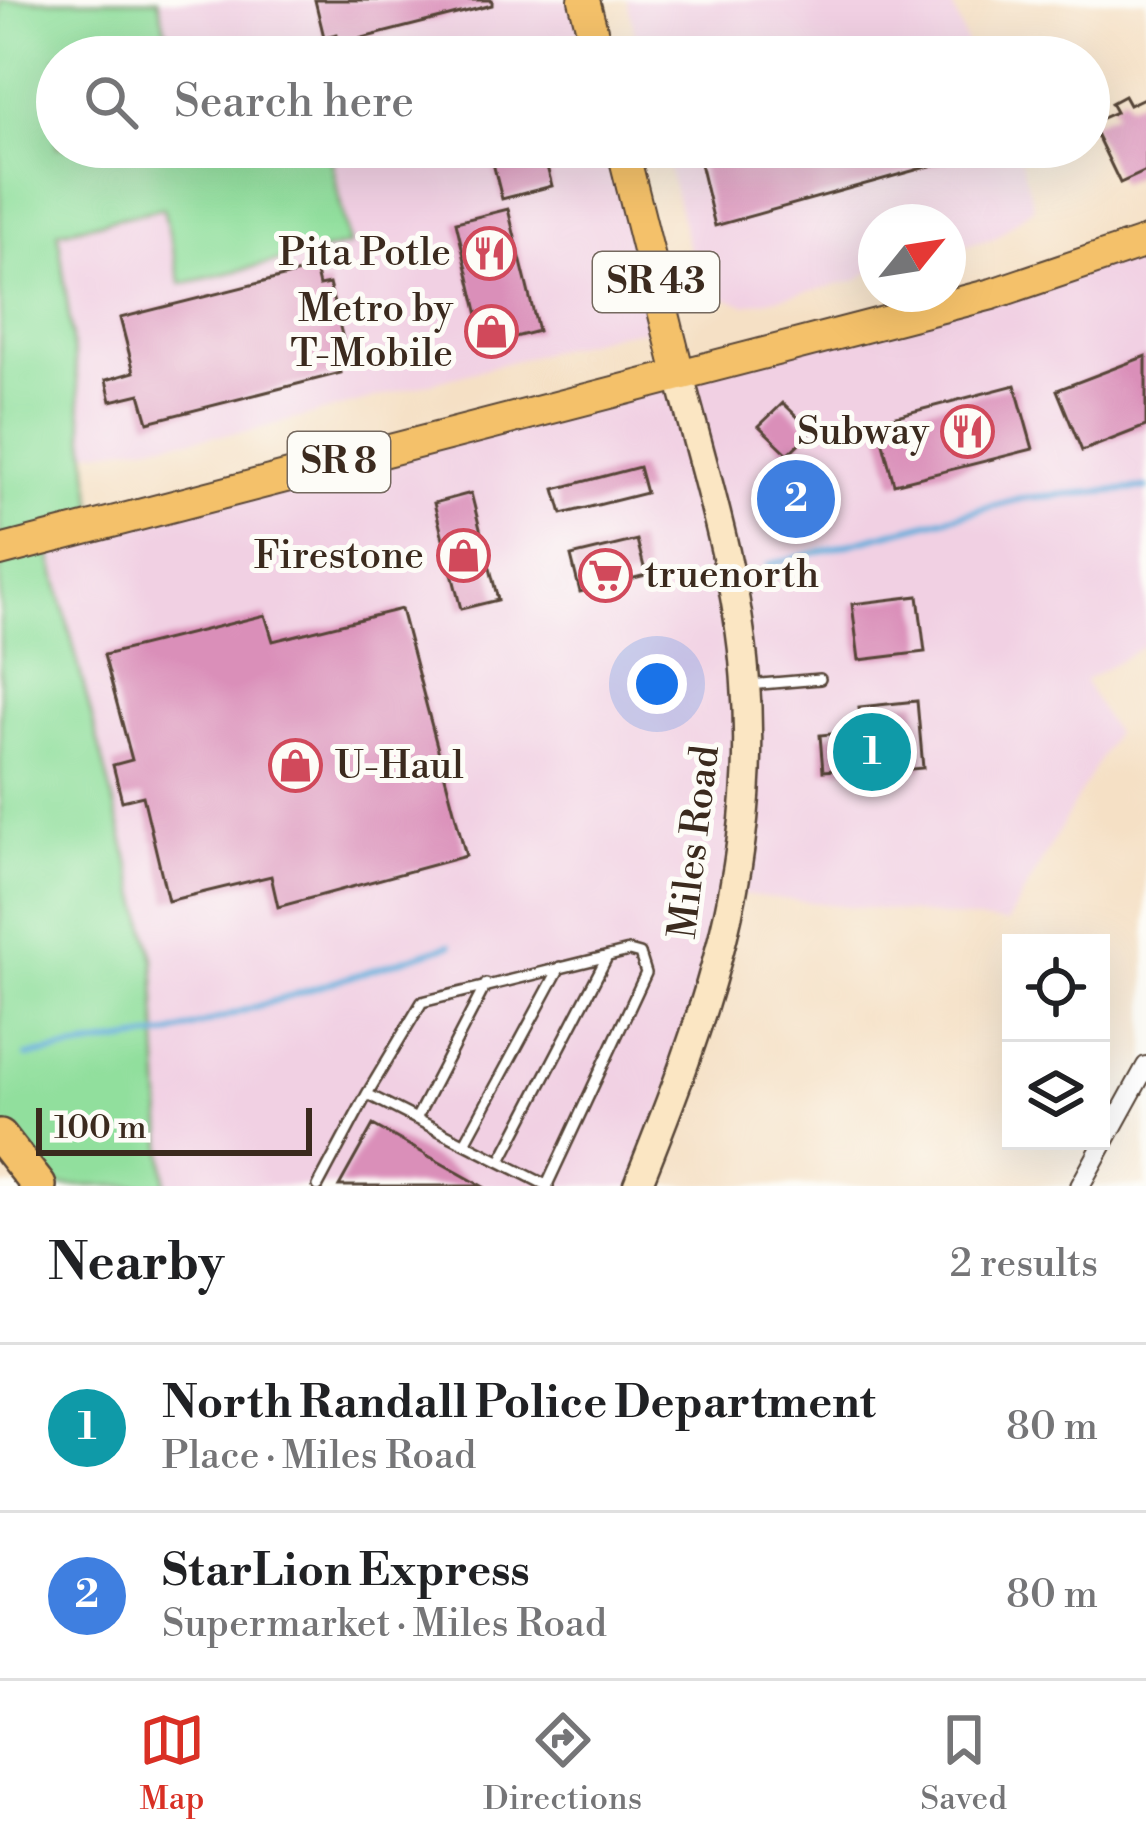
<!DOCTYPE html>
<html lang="en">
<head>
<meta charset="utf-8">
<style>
  :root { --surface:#fff; --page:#f2f2f2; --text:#202124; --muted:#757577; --line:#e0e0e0; --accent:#d93025 }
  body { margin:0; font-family:"Libre Bodoni",serif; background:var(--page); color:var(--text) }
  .controls { position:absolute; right:36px; bottom:36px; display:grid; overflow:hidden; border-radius:0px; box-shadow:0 12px 48px #0002 }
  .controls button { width:108px; height:108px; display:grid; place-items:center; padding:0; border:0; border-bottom:3px solid var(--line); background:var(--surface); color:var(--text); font:60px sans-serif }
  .compass { position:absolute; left:858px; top:204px; width:108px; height:108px; border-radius:50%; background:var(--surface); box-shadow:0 12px 48px #0002; rotate:60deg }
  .scale { position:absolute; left:36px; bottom:30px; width:276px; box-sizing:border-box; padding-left:12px; border:6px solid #3b2a1e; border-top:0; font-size:33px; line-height:42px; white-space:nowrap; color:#3b2a1e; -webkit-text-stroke:9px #fdfcf7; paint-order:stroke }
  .you { position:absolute; left:657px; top:684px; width:42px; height:42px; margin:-30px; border:9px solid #fff; border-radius:50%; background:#1a73e8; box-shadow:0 0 0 18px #1a73e833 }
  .badge { display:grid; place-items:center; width:78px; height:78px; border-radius:50%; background:var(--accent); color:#fff; font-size:39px; font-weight:700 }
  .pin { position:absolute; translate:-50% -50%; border:6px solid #fff; box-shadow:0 3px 12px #0006 }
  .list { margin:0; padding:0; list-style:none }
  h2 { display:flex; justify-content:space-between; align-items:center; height:156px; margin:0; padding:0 48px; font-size:51px }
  h2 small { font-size:39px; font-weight:400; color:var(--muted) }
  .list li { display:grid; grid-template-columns:78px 1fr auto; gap:36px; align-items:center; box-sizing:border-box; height:168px; padding:0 48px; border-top:3px solid var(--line) }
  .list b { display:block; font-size:45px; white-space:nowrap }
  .list p { margin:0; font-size:39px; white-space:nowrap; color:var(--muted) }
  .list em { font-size:39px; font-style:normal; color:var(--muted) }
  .icon { flex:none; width:66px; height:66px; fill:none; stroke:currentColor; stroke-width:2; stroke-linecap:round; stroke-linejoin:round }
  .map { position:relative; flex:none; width:1146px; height:1186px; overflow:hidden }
  .search { position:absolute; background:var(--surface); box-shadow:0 12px 48px #0002; left:36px; right:36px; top:36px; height:132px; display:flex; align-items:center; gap:30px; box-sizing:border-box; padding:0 42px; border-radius:66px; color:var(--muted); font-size:45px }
  .sheet { height:492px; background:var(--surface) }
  nav { display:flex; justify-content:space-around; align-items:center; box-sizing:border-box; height:168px; border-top:3px solid var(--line); background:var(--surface); font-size:33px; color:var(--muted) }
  nav a { display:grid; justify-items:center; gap:6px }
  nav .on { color:var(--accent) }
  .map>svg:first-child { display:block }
  .built { fill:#f1d0e3 }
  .green { fill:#91df9d; stroke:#66845e; stroke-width:3 }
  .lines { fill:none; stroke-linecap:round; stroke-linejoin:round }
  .stream { stroke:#63addb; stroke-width:6 }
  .building { fill:#da8fb9 }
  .service-casing { stroke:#574537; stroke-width:14 }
  .minor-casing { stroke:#574537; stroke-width:22 }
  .secondary-casing { stroke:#574537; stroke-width:32 }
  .primary-casing { stroke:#574537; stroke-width:34 }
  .motorway-casing { stroke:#574537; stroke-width:38 }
  .service { stroke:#fff; stroke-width:9 }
  .minor { stroke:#fff; stroke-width:18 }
  .secondary { stroke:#fbe6c3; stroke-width:27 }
  .primary { stroke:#f4c16a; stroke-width:30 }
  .motorway { stroke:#f4c16a; stroke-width:33 }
  .labels { text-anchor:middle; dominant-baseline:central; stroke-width:10; stroke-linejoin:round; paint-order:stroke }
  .shield { fill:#fdfcf7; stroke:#75695f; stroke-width:3 }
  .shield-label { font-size:36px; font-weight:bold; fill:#3b2a1e }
  .poi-label { font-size:39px; fill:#3b2a1e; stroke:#fdfcf7; text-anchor:end }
  .street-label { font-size:39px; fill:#3b2a1e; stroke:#fdfcf7 }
</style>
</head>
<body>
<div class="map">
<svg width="1146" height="1186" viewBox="0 0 1146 1186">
  <rect width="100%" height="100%" fill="#fdfcf7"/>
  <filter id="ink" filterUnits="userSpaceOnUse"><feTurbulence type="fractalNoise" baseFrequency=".00833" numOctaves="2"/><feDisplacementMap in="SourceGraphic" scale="24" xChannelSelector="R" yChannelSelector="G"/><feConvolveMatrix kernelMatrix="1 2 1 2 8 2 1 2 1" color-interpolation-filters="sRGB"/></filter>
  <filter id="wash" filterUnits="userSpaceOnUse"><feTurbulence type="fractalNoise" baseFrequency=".004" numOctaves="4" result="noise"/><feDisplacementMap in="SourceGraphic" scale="48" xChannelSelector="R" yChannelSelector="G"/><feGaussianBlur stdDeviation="2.7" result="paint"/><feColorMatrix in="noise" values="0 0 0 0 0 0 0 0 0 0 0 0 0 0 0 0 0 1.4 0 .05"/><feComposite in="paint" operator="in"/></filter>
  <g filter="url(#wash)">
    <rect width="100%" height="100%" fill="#f5e0c5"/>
    <path class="built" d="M158,0H584L592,31L481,57H194L165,29Z
      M627,0H950L972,57H641Z
      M375,147H621L667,329L618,333L247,432L87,452L58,232L164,208L181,284L331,158Z
      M663,147H1004L1006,152L1017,148L1034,207L995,238L948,250V222H876V268L856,281L745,305L723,297L691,257Z
      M1146,242V645L1084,681L1114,733L1007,923L735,894L637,1186H165L154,959L46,538Z"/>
    <path class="green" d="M0,0H158L165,29L194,57H57V147H375L331,158L349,245L340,247L181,284L163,208L58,232L96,524L46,539L154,959L165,1186H39L0,1136Z"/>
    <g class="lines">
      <path class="stream" d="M768,565L1023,498L1146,488
        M27,1056L170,1034L450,945"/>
    </g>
    <g id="blocks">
      <path class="building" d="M315,0H492V5L339,44L337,34L324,37Z
        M1124,96L1129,105L1146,97V171L1120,183L1091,123L1116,112L1111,103Z
        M489,147H542L552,186L502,199Z
        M748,147H980V152L715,226L699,159Z
        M508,209L538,331L485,345L456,222Z
        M315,269L319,286L329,284L343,339L334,341L341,373L148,422L140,394L111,401L106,380L134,372L120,318Z
        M1146,356V426L1082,451L1057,390Z
        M1015,385L1033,449L894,484L877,421Z
        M783,403L812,431L788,454L759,426Z
        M639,467L646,493L562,514L555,489Z
        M819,478L825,503L779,515L773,489Z
        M471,493L498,600L461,609L434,503Z
        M637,540L646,575L580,592L571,556Z
        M918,596L925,652L859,660L852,604Z
        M401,609L466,856L278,907L271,876L168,901L143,796L122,801L113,765L132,760L104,655L265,615L273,641Z
        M917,701L923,768L857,774L856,768L823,771L820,735L862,731L859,707Z
        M373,1125L482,1186H339Z"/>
    </g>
  </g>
  <g filter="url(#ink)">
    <use href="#blocks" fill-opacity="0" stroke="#574537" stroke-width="3"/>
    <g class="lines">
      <defs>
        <path id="service" d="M748,685L820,679
          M367,1094L422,1002L629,951L640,954L646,973L547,1185
          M416,1119L486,984
          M465,1143L560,967
          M501,1161L607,957
          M318,1186L367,1094L548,1186"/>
        <path id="minor" d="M1080,1186L1146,1066"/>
        <path id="secondary" d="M637,1186C706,1015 761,864 745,676C737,573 705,473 679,374"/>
        <path id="primary" d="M584,0L599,57
          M622,147L679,374
          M0,551L992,294L1146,242"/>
        <path id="motorway" d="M0,1136L39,1186"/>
      </defs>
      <use href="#service" class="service-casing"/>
      <use href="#minor" class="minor-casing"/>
      <use href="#secondary" class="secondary-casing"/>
      <use href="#primary" class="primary-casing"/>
      <use href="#motorway" class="motorway-casing"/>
      <use href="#service" class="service"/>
      <use href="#minor" class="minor"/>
      <use href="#secondary" class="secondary"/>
      <use href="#primary" class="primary"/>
      <use href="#motorway" class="motorway"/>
    </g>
  </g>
  <defs>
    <symbol id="restaurant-ring" viewBox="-11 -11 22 22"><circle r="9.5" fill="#fdfcf7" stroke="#d1495b" stroke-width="1.5"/><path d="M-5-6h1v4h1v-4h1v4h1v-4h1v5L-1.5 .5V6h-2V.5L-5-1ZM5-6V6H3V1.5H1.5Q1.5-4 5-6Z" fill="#d1495b"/></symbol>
    <symbol id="shop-ring" viewBox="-11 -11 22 22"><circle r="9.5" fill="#fdfcf7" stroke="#d1495b" stroke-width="1.5"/><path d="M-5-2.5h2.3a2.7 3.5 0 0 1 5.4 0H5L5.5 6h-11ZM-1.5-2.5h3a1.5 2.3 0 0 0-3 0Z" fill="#d1495b"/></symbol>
    <symbol id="supermarket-ring" viewBox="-11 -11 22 22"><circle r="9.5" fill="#fdfcf7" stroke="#d1495b" stroke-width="1.5"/><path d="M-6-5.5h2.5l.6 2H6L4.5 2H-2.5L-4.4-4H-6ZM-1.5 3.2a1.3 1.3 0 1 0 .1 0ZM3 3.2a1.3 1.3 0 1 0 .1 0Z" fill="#d1495b"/></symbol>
  </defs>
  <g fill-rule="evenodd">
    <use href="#restaurant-ring" x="460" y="224" width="59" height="59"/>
    <use href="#shop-ring" x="462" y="302" width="59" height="59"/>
    <use href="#restaurant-ring" x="938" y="402" width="59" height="59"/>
    <use href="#shop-ring" x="434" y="526" width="59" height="59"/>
    <use href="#supermarket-ring" x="576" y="546" width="59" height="59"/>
    <use href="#shop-ring" x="266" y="736" width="59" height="59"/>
  </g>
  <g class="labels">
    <g class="shield">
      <rect x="593" y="252" width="126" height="60" rx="9"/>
      <rect x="288" y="432" width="102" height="60" rx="9"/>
    </g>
    <g class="shield-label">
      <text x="656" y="282">SR 43</text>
      <text x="339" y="462">SR 8</text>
    </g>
    <g class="poi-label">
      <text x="451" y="253">Pita Potle</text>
      <text x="453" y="309">Metro by<tspan x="453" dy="45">T-Mobile</tspan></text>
      <text x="929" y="432">Subway</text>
      <text x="424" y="556">Firestone</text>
      <text x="645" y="575" text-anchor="start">truenorth</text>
      <text x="335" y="766" text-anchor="start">U-Haul</text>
    </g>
    <g class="street-label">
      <text transform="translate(695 842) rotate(-83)">Miles Road</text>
    </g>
  </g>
</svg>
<div class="controls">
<button><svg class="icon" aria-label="locate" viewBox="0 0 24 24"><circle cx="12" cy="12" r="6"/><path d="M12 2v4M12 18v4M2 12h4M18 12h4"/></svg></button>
<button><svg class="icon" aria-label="layers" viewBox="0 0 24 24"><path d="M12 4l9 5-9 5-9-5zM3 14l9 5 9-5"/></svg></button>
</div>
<svg class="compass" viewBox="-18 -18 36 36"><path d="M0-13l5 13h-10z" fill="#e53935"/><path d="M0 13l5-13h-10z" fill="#757577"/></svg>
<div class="scale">100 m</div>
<div class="you"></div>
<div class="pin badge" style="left:872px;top:752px;background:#0f9aa8">1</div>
<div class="pin badge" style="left:796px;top:499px;background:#3f7fe0">2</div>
<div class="search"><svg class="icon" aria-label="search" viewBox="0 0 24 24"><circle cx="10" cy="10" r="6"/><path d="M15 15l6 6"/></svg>Search here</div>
</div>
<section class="sheet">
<h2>Nearby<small>2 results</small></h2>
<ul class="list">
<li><span class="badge" style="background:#0f9aa8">1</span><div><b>North Randall Police Department</b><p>Place · Miles Road</p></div><em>80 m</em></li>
<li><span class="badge" style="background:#3f7fe0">2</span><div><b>StarLion Express</b><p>Supermarket · Miles Road</p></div><em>80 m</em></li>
</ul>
</section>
<nav>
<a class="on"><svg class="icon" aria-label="map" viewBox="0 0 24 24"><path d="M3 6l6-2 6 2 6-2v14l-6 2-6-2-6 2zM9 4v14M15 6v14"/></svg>Map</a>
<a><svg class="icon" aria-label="directions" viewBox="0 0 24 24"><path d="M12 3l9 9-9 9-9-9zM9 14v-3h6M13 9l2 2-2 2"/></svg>Directions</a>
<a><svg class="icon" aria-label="saved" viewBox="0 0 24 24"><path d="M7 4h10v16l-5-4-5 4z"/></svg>Saved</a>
</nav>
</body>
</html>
